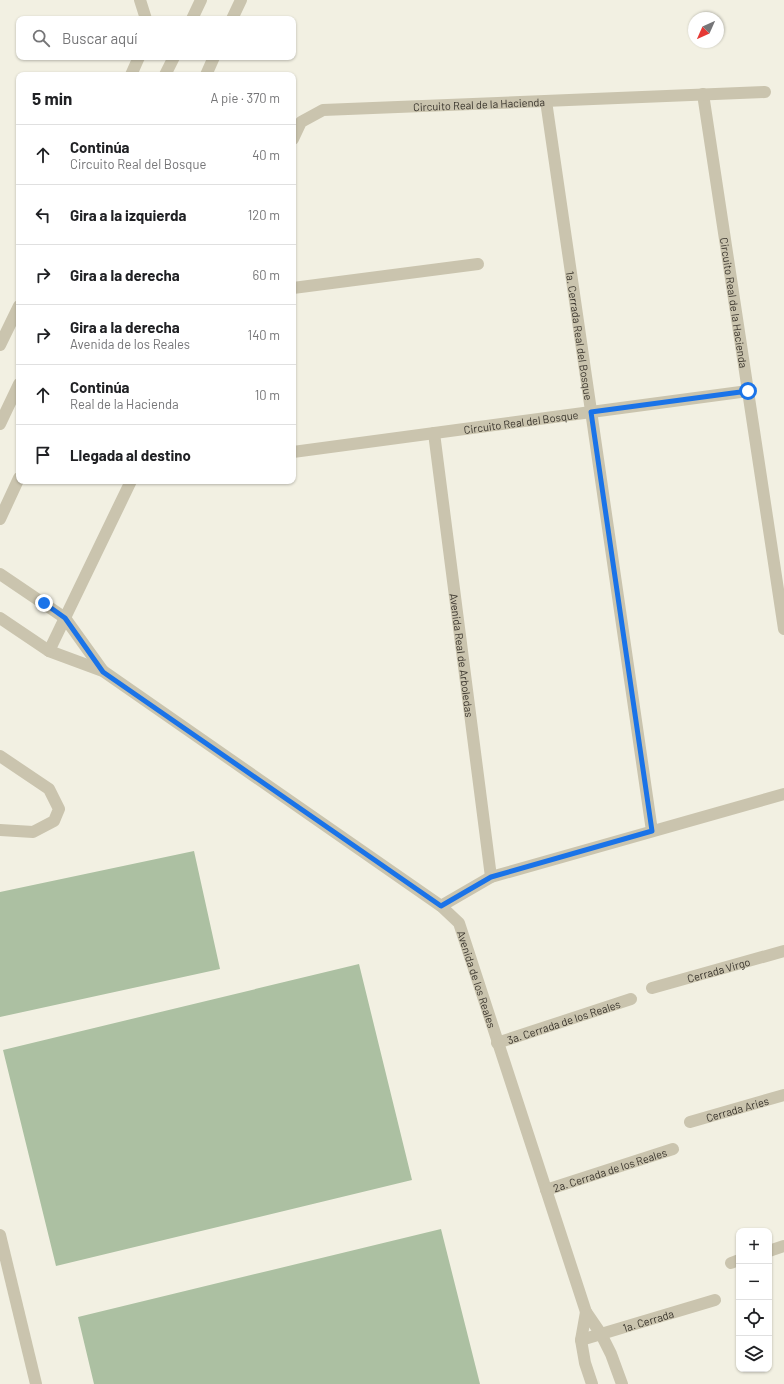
<!DOCTYPE html>
<html lang="es">
<head>
<meta charset="utf-8">
<style>
  :root { --surface:#fff; --page:#f6f6f6; --text:#202124; --muted:#757577; --line:#e0e0e0 }
  body { margin:0; font-family:Barlow,sans-serif; background:var(--page); color:var(--text) }
  .controls { position:absolute; right:12px; bottom:12px; display:grid; overflow:hidden; border-radius:8px; box-shadow:0 1px 3px #0004 }
  .controls button { width:36px; height:36px; display:grid; place-items:center; padding:0; border:0; border-bottom:1px solid var(--line); background:var(--surface); color:var(--text); font:20px sans-serif }
  .compass { position:absolute; left:688px; top:12px; width:36px; height:36px; border-radius:50%; background:var(--surface); box-shadow:0 1px 3px #0004; rotate:225deg }
  .stop { position:absolute; width:12px; height:12px; margin:-9px; border:3px solid #1a73e8; border-radius:50%; background:#fff }
  .stop.end { background:#1a73e8; border-color:#fff; box-shadow:0 1px 4px #0008 }
  .list { margin:0; padding:0; list-style:none }
  h2 { display:flex; justify-content:space-between; align-items:center; height:52px; margin:0; padding:0 16px; font-size:17px }
  h2 small { font-size:13px; font-weight:400; color:var(--muted) }
  .list li { display:grid; grid-template-columns:26px 1fr auto; gap:12px; align-items:center; box-sizing:border-box; height:60px; padding:0 16px; border-top:1px solid var(--line) }
  .list b { display:block; font-size:15px; white-space:nowrap }
  .list p { margin:0; font-size:13px; white-space:nowrap; color:var(--muted) }
  .list em { font-size:13px; font-style:normal; color:var(--muted) }
  .icon { flex:none; width:22px; height:22px; fill:none; stroke:currentColor; stroke-width:2; stroke-linecap:round; stroke-linejoin:round }
  .map { position:relative; flex:none; width:784px; height:1384px; overflow:hidden }
  .search { position:absolute; background:var(--surface); box-shadow:0 1px 3px #0004; left:16px; top:16px; width:280px; height:44px; display:flex; align-items:center; gap:10px; box-sizing:border-box; padding:0 14px; border-radius:8px; color:var(--muted); font-size:15px }
  .panel { position:absolute; background:var(--surface); box-shadow:0 1px 3px #0004; left:16px; top:72px; width:280px; height:412px; border-radius:8px }
  .map>svg:first-child { display:block }
  .green { fill:#acc0a2 }
  .lines { fill:none; stroke-linecap:round; stroke-linejoin:round }
  .minor { stroke:#cac4ae; stroke-width:12 }
  .route { stroke:#1a73e8; stroke-width:5 }
  .labels { text-anchor:middle; dominant-baseline:central; stroke-width:3.5; stroke-linejoin:round; paint-order:stroke }
  .street-label { font-size:11px; fill:#39342c; stroke:#f9f8ee }
</style>
</head>
<body>
<div class="map">
<svg width="784" height="1384" viewBox="0 0 784 1384">
  <rect width="100%" height="100%" fill="#f2f0e2"/>
  <path class="green" d="M194,851L220,969L0,1017V892Z
    M359,964L412,1180L56,1266L3,1050Z
    M441,1229L480,1384H94L78,1317Z"/>
  <g class="lines">
    <g class="minor">
      <path d="M140,0L146,19"/>
      <path d="M192,19L201,0"/>
      <path d="M232,19L241,0"/>
      <path d="M131,75L139,57"/>
      <path d="M165,75L174,57"/>
      <path d="M206,75L214,57"/>
      <path id="s1" d="M703,94L784,629"/>
      <path id="s2" d="M546,101L652,831"/>
      <path id="s3" d="M293,139L301,122L323,110L765,92"/>
      <path d="M293,288L478,264"/>
      <path d="M0,345L19,306"/>
      <path d="M0,424L19,384"/>
      <path id="s4" d="M434,433L491,877"/>
      <path id="s5" d="M293,452L748,391"/>
      <path d="M0,519L19,478"/>
      <path d="M0,574L65,618L103,671"/>
      <path id="s6" d="M0,618L49,651L103,671L441,906L459,923L586,1312L601,1334L611,1354L622,1384"/>
      <path d="M49,651L131,481"/>
      <path d="M0,756L49,789L59,809L54,821L33,832L0,830"/>
      <path d="M441,906L491,877L784,794"/>
      <path id="s7" d="M652,988L784,951"/>
      <path id="s8" d="M497,1043L631,999"/>
      <path id="s9" d="M690,1122L784,1095"/>
      <path id="s10" d="M546,1190L673,1149"/>
      <path d="M0,1235L36,1384"/>
      <path d="M769,1251L784,1246"/>
      <path d="M731,1263L739,1260"/>
      <path d="M586,1312L581,1340L585,1363L592,1384"/>
      <path id="s11" d="M581,1340L715,1300"/>
    </g>
  </g>
  <g class="lines">
    <path class="route" d="M44,603L65,618L103,672L441,906L491,877L652,831L591,412L748,391"/>
  </g>
  <g class="labels">
    <g class="street-label">
      <text stroke="none"><textPath href="#s3" startOffset="200">Circuito Real de la Hacienda</textPath></text>
      <text stroke="none"><textPath href="#s1" startOffset="211">Circuito Real de la Hacienda</textPath></text>
      <text stroke="none"><textPath href="#s2" startOffset="237">1a. Cerrada Real del Bosque</textPath></text>
      <text stroke="none"><textPath href="#s5" startOffset="230">Circuito Real del Bosque</textPath></text>
      <text stroke="none"><textPath href="#s4" startOffset="224">Avenida Real de Arboledas</textPath></text>
      <text stroke="none"><textPath href="#s7" startOffset="69">Cerrada Virgo</textPath></text>
      <text stroke="none"><textPath href="#s6" startOffset="612">Avenida de los Reales</textPath></text>
      <text stroke="none"><textPath href="#s8" startOffset="70">3a. Cerrada de los Reales</textPath></text>
      <text stroke="none"><textPath href="#s9" startOffset="49">Cerrada Aries</textPath></text>
      <text stroke="none"><textPath href="#s10" startOffset="67">2a. Cerrada de los Reales</textPath></text>
      <text stroke="none"><textPath href="#s11" startOffset="70">1a. Cerrada</textPath></text>
    </g>
  </g>
</svg>
<div class="controls">
<button>+</button>
<button>−</button>
<button><svg class="icon" aria-label="locate" viewBox="0 0 24 24"><circle cx="12" cy="12" r="6"/><path d="M12 2v4M12 18v4M2 12h4M18 12h4"/></svg></button>
<button><svg class="icon" aria-label="layers" viewBox="0 0 24 24"><path d="M12 4l9 5-9 5-9-5zM3 14l9 5 9-5"/></svg></button>
</div>
<svg class="compass" viewBox="-18 -18 36 36"><path d="M0-13l5 13h-10z" fill="#e53935"/><path d="M0 13l5-13h-10z" fill="#757577"/></svg>
<div class="stop" style="left:748px;top:391px"></div>
<div class="stop end" style="left:44px;top:603px"></div>
<div class="search"><svg class="icon" aria-label="search" viewBox="0 0 24 24"><circle cx="10" cy="10" r="6"/><path d="M15 15l6 6"/></svg>Buscar aquí</div>
<section class="panel">
<h2>5 min<small>A pie · 370 m</small></h2>
<ul class="list">
<li><svg class="icon" aria-label="ahead" viewBox="0 0 24 24"><path d="M12 20V5M6 11l6-6 6 6"/></svg><div><b>Continúa</b><p>Circuito Real del Bosque</p></div><em>40 m</em></li>
<li><svg class="icon" aria-label="left" viewBox="0 0 24 24"><path d="M17 20v-9H6M10 6l-5 5 5 5"/></svg><div><b>Gira a la izquierda</b></div><em>120 m</em></li>
<li><svg class="icon" aria-label="right" viewBox="0 0 24 24"><path d="M7 20v-9h11M14 6l5 5-5 5"/></svg><div><b>Gira a la derecha</b></div><em>60 m</em></li>
<li><svg class="icon" aria-label="right" viewBox="0 0 24 24"><path d="M7 20v-9h11M14 6l5 5-5 5"/></svg><div><b>Gira a la derecha</b><p>Avenida de los Reales</p></div><em>140 m</em></li>
<li><svg class="icon" aria-label="ahead" viewBox="0 0 24 24"><path d="M12 20V5M6 11l6-6 6 6"/></svg><div><b>Continúa</b><p>Real de la Hacienda</p></div><em>10 m</em></li>
<li><svg class="icon" aria-label="arrive" viewBox="0 0 24 24"><path d="M6 21V4h12l-3 4 3 4H6"/></svg><div><b>Llegada al destino</b></div></li>
</ul>
</section>
</div>
</body>
</html>
